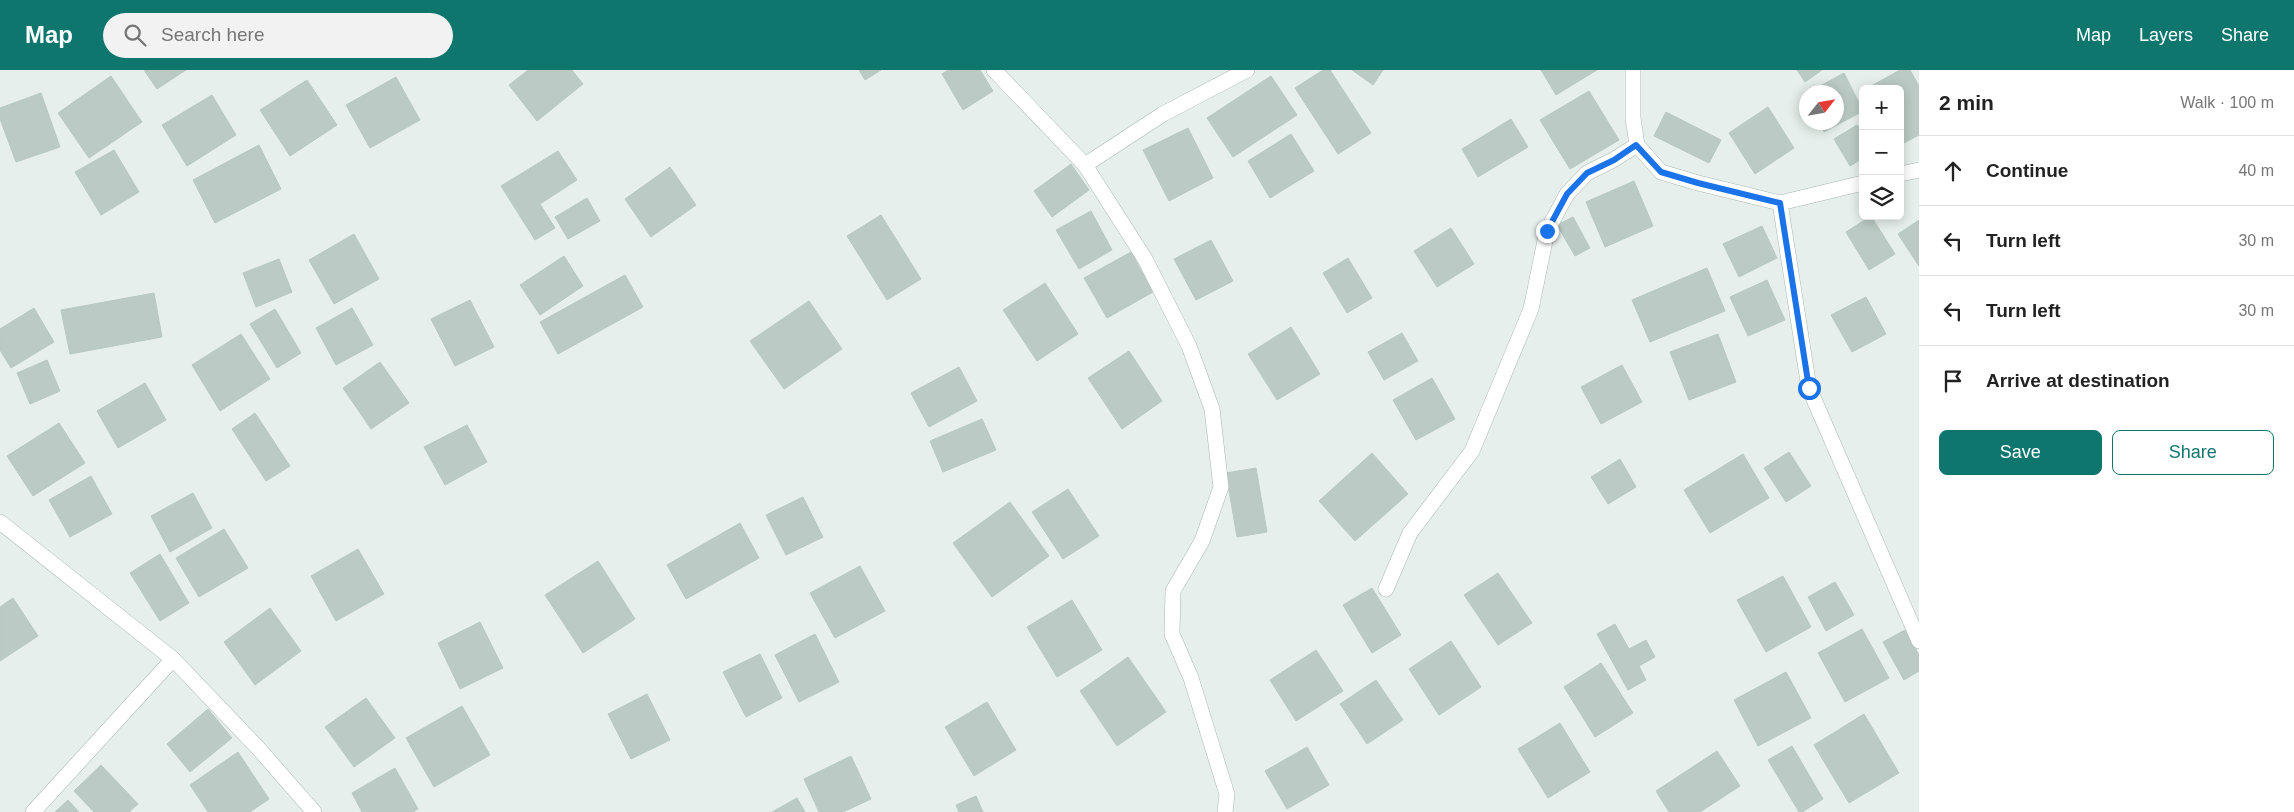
<!DOCTYPE html>
<html lang="en">
<head>
<meta charset="utf-8">
<style>
  :root { --surface:#fff; --page:#f2f2f2; --text:#222; --muted:#767676; --line:#e0e0e0; --accent:#0f766e }
  body { margin:0; font-family:Helvetica,sans-serif; background:var(--page); color:var(--text) }
  .controls { position:absolute; right:15px; top:15px; display:grid; overflow:hidden; border-radius:8px; box-shadow:0 2px 12px #0003 }
  .controls button { width:45px; height:45px; display:grid; place-items:center; padding:0; border:0; border-bottom:1px solid var(--line); background:var(--surface); color:var(--text); font:25px sans-serif }
  .compass { position:absolute; left:1799px; top:15px; width:45px; height:45px; border-radius:50%; background:var(--surface); box-shadow:0 2px 12px #0003; rotate:59deg }
  .stop { position:absolute; width:15px; height:15px; margin:-11px; border:4px solid #1a73e8; border-radius:50%; background:#fff }
  .stop.end { background:#1a73e8; border-color:#fff; box-shadow:0 1px 5px #0008 }
  .list { margin:0; padding:0; list-style:none }
  h2 { display:flex; justify-content:space-between; align-items:center; height:65px; margin:0; padding:0 20px; font-size:21px }
  h2 small { font-size:16px; font-weight:400; color:var(--muted) }
  .list li { display:grid; grid-template-columns:32px 1fr auto; gap:15px; align-items:center; box-sizing:border-box; height:70px; padding:0 20px; border-top:1px solid var(--line) }
  .list b { display:block; font-size:19px; white-space:nowrap }
  .list em { font-size:16px; font-style:normal; color:var(--muted) }
  .actions { display:flex; gap:10px; padding:15px 20px }
  .actions a { flex:1; padding:11px 0; border:1px solid var(--accent); border-radius:8px; text-align:center; font-size:18px; color:var(--accent) }
  .actions .main { background:var(--accent); color:#fff }
  .icon { flex:none; width:28px; height:28px; fill:none; stroke:currentColor; stroke-width:2; stroke-linecap:round; stroke-linejoin:round }
  .map { position:relative; flex:none; width:1919px; height:742px; overflow:hidden }
  header { display:flex; align-items:center; gap:30px; box-sizing:border-box; height:70px; padding:0 25px; background:var(--accent); color:#fff }
  header strong { font-size:24px }
  nav { display:flex; gap:28px; margin-inline-start:auto; font-size:18px }
  .search { width:350px; height:45px; background:var(--page); display:flex; align-items:center; gap:12px; box-sizing:border-box; padding:0 18px; border-radius:28px; color:var(--muted); font-size:19px }
  main { display:flex }
  aside { flex:1; background:var(--surface) }
  .map>svg:first-child { display:block }
  .building { fill:#bbcac4; stroke:#b8c9c2 }
  .lines { fill:none; stroke-linecap:round; stroke-linejoin:round }
  .minor-casing { stroke:#a8b8b2; stroke-width:16 }
  .minor { stroke:#fff; stroke-width:15 }
  .route { stroke:#1a73e8; stroke-width:6 }
</style>
</head>
<body>
<header>
<strong>Map</strong>
<div class="search"><svg class="icon" aria-label="search" viewBox="0 0 24 24"><circle cx="10" cy="10" r="6"/><path d="M15 15l6 6"/></svg>Search here</div>
<nav><a>Map</a><a>Layers</a><a>Share</a></nav>
</header>
<main>
<div class="map">
<svg width="1919" height="742" viewBox="0 0 1919 742">
  <rect width="100%" height="100%" fill="#e6efeb"/>
  <path class="building" d="M144,0H186L157,19Z
    M528,0H572L583,14L537,51L509,15Z
    M859,0H881L865,10Z
    M948,0H980L993,21L963,40L942,4Z
    M1323,0H1330L1371,63L1338,84L1295,18Z
    M1352,0H1383L1373,15Z
    M1541,0H1597L1556,25Z
    M1797,0H1822L1805,12Z
    M1900,0H1910L1919,16V65L1900,75V19H1866Z
    M1844,3L1863,41L1824,62L1820,52H1836V22H1809Z
    M111,6L142,52L89,88L58,43Z
    M1271,6L1297,45L1233,87L1207,48Z
    M396,7L420,50L370,78L346,35Z
    M307,10L337,55L290,86L260,40Z
    M1589,21L1619,70L1570,99L1540,50Z
    M41,23L60,77L16,92L0,49V38Z
    M212,25L236,65L187,96L162,55Z
    M1768,37L1794,78L1755,104L1729,63Z
    M1666,42L1721,70L1709,93L1654,66Z
    M1511,49L1528,77L1478,107L1462,79Z
    M1857,55L1863,65V88L1850,96L1834,69Z
    M1188,58L1213,108L1169,131L1143,80Z
    M1291,64L1314,101L1270,128L1248,91Z
    M259,75L281,119L215,153L193,110Z
    M114,80L139,122L101,145L75,102Z
    M558,81L577,110L540,134L555,158L535,170L501,116Z
    M1071,94L1089,120L1052,147L1034,121Z
    M670,97L696,135L651,167L625,129Z
    M1634,111L1653,156L1605,177L1586,132Z
    M587,128L600,151L568,169L555,147Z
    M1091,141L1112,180L1079,199L1056,160Z
    M881,145L921,209L887,230L847,166Z
    M1871,146L1895,184L1869,200L1846,162Z
    M1573,147L1590,178L1575,186L1557,155Z
    M1919,150V196L1898,164Z
    M1762,156L1777,188L1739,207L1723,174Z
    M1451,158L1474,194L1437,217L1414,181Z
    M354,164L379,209L334,234L309,190Z
    M1211,170L1233,211L1196,230L1174,189Z
    M1131,182L1153,222L1107,248L1084,208Z
    M564,186L583,216L540,245L520,215Z
    M1348,188L1372,228L1347,243L1323,203Z
    M279,189L292,222L256,237L243,203Z
    M1707,198L1725,241L1650,272L1632,230Z
    M625,205L643,237L558,284L540,252Z
    M1767,210L1785,250L1748,266L1730,227Z
    M1045,213L1078,264L1037,291L1003,240Z
    M154,223L162,267L70,284L61,240Z
    M1866,227L1886,264L1852,282L1831,245Z
    M470,230L494,277L455,296L431,249Z
    M809,231L842,279L784,319L750,271Z
    M34,238L54,272L11,298L0,280V259Z
    M352,238L373,275L336,295L316,258Z
    M275,239L301,283L277,298L250,254Z
    M1291,257L1320,304L1277,330L1248,284Z
    M1402,263L1418,291L1384,310L1368,282Z
    M241,264L270,309L220,341L192,295Z
    M1718,264L1736,312L1689,330L1670,282Z
    M1129,281L1162,331L1122,359L1088,308Z
    M47,290L60,321L30,334L17,303Z
    M380,292L409,333L371,359L343,318Z
    M1622,295L1642,332L1601,354L1581,317Z
    M959,297L977,331L929,357L911,323Z
    M1432,308L1455,349L1416,370L1393,330Z
    M145,313L166,350L118,378L97,341Z
    M255,343L290,396L266,411L232,359Z
    M982,349L996,380L943,402L930,371Z
    M59,353L85,393L33,426L7,386Z
    M467,355L487,392L445,415L424,377Z
    M1789,382L1811,416L1786,432L1764,398Z
    M1372,383L1408,424L1355,471L1319,431Z
    M1743,384L1769,428L1710,463L1684,420Z
    M1620,389L1636,417L1608,434L1591,407Z
    M1256,398L1267,462L1237,467L1226,403Z
    M91,406L112,444L70,467L49,430Z
    M1068,419L1099,466L1063,489L1032,442Z
    M193,423L212,458L170,482L151,446Z
    M803,427L823,467L786,485L766,445Z
    M1010,432L1049,486L992,527L953,473Z
    M740,453L759,488L686,529L667,495Z
    M224,459L248,498L199,527L176,488Z
    M358,479L384,524L336,551L311,506Z
    M160,484L189,533L160,551L130,503Z
    M598,491L635,549L583,583L545,525Z
    M860,496L885,541L835,568L810,523Z
    M1498,503L1532,553L1498,575L1464,525Z
    M1783,506L1811,557L1766,582L1737,530Z
    M1835,512L1854,545L1826,561L1808,527Z
    M1372,518L1401,565L1372,583L1343,535Z
    M13,528L38,566L0,591V537Z
    M1072,530L1102,580L1057,607L1027,557Z
    M270,538L301,581L255,615L224,572Z
    M480,552L503,598L460,619L438,573Z
    M1615,554L1629,579L1646,570L1655,587L1639,596L1646,610L1628,620L1597,564Z
    M1862,559L1889,608L1845,632L1818,583Z
    M1905,560L1919,585V601L1904,610L1883,572Z
    M815,564L839,612L799,632L775,585Z
    M1451,571L1481,617L1439,645L1409,599Z
    M1316,580L1343,621L1296,651L1270,610Z
    M760,584L782,628L746,647L723,602Z
    M1128,587L1166,642L1117,676L1080,621Z
    M1601,593L1633,643L1595,667L1564,617Z
    M1786,602L1811,648L1758,676L1734,630Z
    M1376,610L1403,650L1367,674L1340,634Z
    M647,624L670,670L631,689L608,644Z
    M366,628L395,668L354,697L325,657Z
    M987,632L1016,680L974,706L945,657Z
    M462,636L490,685L434,717L406,668Z
    M208,639L232,668L190,702L167,674Z
    M1864,644L1899,703L1849,733L1814,675Z
    M1560,653L1590,702L1548,728L1518,679Z
    M1792,676L1823,729L1802,742H1799L1768,690Z
    M1307,677L1329,715L1287,739L1265,701Z
    M1717,681L1740,716L1700,742H1669L1656,721Z
    M238,682L269,729L250,742H208L190,715Z
    M851,686L871,729L843,742H819L804,709Z
    M101,695L138,734L129,742H94L74,721Z
    M395,698L418,739L413,742H362L352,723Z
    M976,726L983,742H959L956,735Z
    M797,728L805,742H772Z
    M68,730L79,742H55Z"/>
  <g class="lines">
    <defs>
      <path id="minor" d="M994,0L1085,95L1145,189L1189,276L1212,339L1221,417L1202,471L1173,521L1172,564L1191,608L1227,724L1225,742
        M1633,0V48L1637,75L1661,102L1698,113L1780,133L1863,113
        M1085,95L1163,44L1247,0
        M1900,104L1919,100
        M1780,133L1809,318L1919,571
        M0,452L173,589L258,678L314,742
        M1386,519L1410,463L1472,381L1531,239L1547,161L1567,124L1587,103L1613,90L1637,75
        M33,742L173,589"/>
    </defs>
    <use href="#minor" class="minor-casing"/>
    <use href="#minor" class="minor"/>
  </g>
  <g class="lines">
    <path class="route" d="M1547,161L1567,124L1587,103L1614,90L1636,75L1661,102L1698,113L1780,133L1809,318"/>
  </g>
</svg>
<div class="controls">
<button>+</button>
<button>−</button>
<button><svg class="icon" aria-label="layers" viewBox="0 0 24 24"><path d="M12 4l9 5-9 5-9-5zM3 14l9 5 9-5"/></svg></button>
</div>
<svg class="compass" viewBox="-18 -18 36 36"><path d="M0-13l5 13h-10z" fill="#e53935"/><path d="M0 13l5-13h-10z" fill="#767676"/></svg>
<div class="stop" style="left:1809px;top:318px"></div>
<div class="stop end" style="left:1547px;top:161px"></div>
</div>
<aside>
<h2>2 min<small>Walk · 100 m</small></h2>
<ul class="list">
<li><svg class="icon" aria-label="ahead" viewBox="0 0 24 24"><path d="M12 20V5M6 11l6-6 6 6"/></svg><div><b>Continue</b></div><em>40 m</em></li>
<li><svg class="icon" aria-label="left" viewBox="0 0 24 24"><path d="M17 20v-9H6M10 6l-5 5 5 5"/></svg><div><b>Turn left</b></div><em>30 m</em></li>
<li><svg class="icon" aria-label="left" viewBox="0 0 24 24"><path d="M17 20v-9H6M10 6l-5 5 5 5"/></svg><div><b>Turn left</b></div><em>30 m</em></li>
<li><svg class="icon" aria-label="arrive" viewBox="0 0 24 24"><path d="M6 21V4h12l-3 4 3 4H6"/></svg><div><b>Arrive at destination</b></div></li>
</ul>
<div class="actions"><a class="main">Save</a><a>Share</a></div>
</aside>
</main>
</body>
</html>
